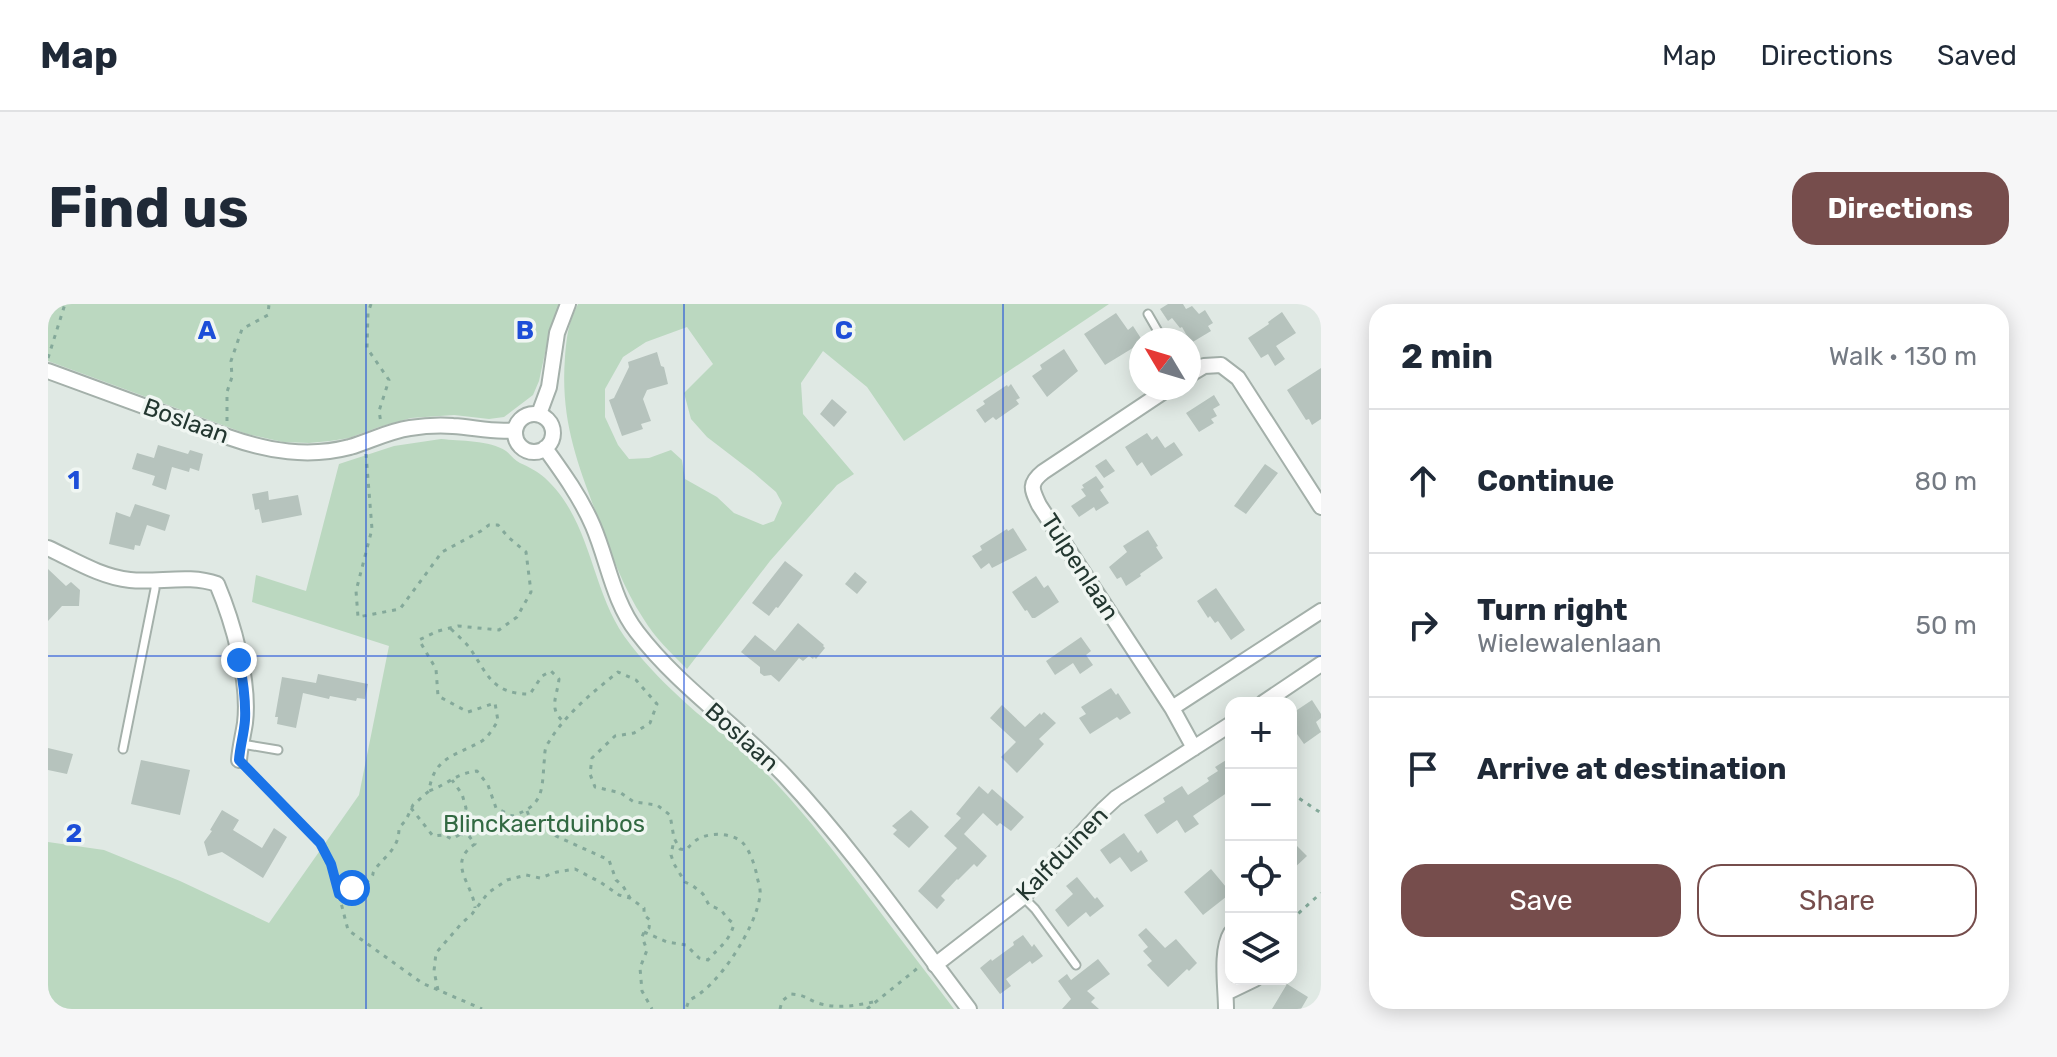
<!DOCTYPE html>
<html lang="en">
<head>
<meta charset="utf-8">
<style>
  :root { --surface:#fff; --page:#f6f6f7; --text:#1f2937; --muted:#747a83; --line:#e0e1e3; --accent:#764d4c }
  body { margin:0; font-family:Rubik,sans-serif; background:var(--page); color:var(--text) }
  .controls { position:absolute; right:24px; bottom:24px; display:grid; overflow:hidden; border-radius:16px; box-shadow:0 4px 20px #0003 }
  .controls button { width:72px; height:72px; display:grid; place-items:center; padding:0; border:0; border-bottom:2px solid var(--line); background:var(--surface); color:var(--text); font:40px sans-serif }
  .compass { position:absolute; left:1081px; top:24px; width:72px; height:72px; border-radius:50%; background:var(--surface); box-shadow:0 4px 20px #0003; rotate:308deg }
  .stop { position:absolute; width:24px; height:24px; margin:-18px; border:6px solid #1a73e8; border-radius:50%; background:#fff }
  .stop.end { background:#1a73e8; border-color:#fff; box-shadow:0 2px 8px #0008 }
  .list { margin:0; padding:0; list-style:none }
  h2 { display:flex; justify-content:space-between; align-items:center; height:104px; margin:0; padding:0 32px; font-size:34px }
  h2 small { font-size:26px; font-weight:400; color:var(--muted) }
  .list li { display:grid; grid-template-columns:52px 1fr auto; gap:24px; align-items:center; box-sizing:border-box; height:144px; padding:0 32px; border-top:2px solid var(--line) }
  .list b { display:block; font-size:30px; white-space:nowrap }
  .list p { margin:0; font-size:26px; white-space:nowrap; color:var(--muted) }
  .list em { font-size:26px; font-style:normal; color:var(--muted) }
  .actions { display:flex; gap:16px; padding:24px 32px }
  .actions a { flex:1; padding:18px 0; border:2px solid var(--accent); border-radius:24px; text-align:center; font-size:28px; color:var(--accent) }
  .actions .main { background:var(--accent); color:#fff }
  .icon { flex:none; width:44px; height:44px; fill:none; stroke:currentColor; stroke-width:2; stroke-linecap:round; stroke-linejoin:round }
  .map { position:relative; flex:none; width:1273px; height:705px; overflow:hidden; border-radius:24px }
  header { display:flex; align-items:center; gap:48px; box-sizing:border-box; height:112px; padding:0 40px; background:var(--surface); border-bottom:2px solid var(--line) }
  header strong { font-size:38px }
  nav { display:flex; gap:44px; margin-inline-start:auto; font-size:28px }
  .intro { display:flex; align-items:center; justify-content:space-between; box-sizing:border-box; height:192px; padding:0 48px }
  h1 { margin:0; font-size:56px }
  .button { padding:20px 36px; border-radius:24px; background:var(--accent); color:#fff; font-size:28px; font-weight:700 }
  main { display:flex; gap:48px; padding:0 48px }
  aside { flex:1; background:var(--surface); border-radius:24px; box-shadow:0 4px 20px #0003 }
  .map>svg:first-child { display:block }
  .green { fill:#bbd8c0; fill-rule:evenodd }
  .building { fill:#b6c3bd }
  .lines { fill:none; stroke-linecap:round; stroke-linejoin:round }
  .lane-casing { stroke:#a4b0aa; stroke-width:11 }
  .street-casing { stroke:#a4b0aa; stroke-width:18 }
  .path { stroke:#84a99a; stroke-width:3; stroke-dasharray:4 6; stroke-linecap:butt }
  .lane { stroke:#fff; stroke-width:7 }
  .street { stroke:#fff; stroke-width:14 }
  .route { stroke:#1a73e8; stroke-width:10 }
  .grid { fill:none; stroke:#1d4ed8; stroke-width:2; stroke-opacity:0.55 }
  .labels { text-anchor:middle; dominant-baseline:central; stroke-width:7; stroke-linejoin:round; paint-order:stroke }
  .street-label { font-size:24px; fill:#233730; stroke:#f0f6f2 }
  .park-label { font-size:24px; fill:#326942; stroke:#f0f6f2 }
  .grid-label { font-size:26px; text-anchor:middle; font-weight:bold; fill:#1d4ed8; stroke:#f0f6f2; stroke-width:7; stroke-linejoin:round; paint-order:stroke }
</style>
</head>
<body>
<header>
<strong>Map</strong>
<nav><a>Map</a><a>Directions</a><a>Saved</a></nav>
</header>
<div class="intro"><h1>Find us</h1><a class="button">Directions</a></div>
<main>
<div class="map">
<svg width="1273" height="705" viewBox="0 0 1273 705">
  <rect width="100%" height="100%" fill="#e0e9e4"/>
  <path class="green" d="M0,0H511L502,26L491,77L485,91L456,113L441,115L406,111L363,114L331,123L301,134L282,137L261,139L235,138L199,130L0,57Z
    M530,0H1061L856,137L819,83L775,47L753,79L755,110L806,170L789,181L722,257L639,365C623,349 607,334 595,314C576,285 564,252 552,219C530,161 512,117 517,53C519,31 520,20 530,0ZM639,23L665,60L636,89L643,115L659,133L706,169L728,188L734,199L726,217L715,221L686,209L669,193L637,175L634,156L623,146L601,154L581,155L570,141L557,113V85L575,53L598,38Z
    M393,135C412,137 442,136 458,147C463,151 466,156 472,159C481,163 489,167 497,174C546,219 542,290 582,340C599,362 619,382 640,401C662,421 688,438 709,460C746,496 779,538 811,580C842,621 874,663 906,705H0V538L56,546L132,577L221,619L311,491L341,342L204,298L208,271L258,287L291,160L346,142Z"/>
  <path class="building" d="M1120,0H1135L1138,5L1144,2L1151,10L1157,6L1165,19L1160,22L1163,27L1143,39L1134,23L1132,24L1124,14L1120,17L1112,5Z
    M1234,8L1248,29L1228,42L1237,55L1227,62L1220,50L1213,54L1200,34L1221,20L1220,18Z
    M1068,9L1080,26L1085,22L1094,36L1093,39L1057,61L1036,30Z
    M1016,45L1030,67L999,93L984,72L994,65L992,61Z
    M609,48L613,62L616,63L620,80L599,86L595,95L603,117L593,120L595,125L574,132L561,96L566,94L581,63L580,58Z
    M1273,64V115L1264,121L1261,115L1258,116L1239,86Z
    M963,80L972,94L968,96L971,100L948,116L945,113L937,119L928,106L937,100L935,97L959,81L960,83Z
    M1166,91L1172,101L1165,105L1169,112L1163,115L1166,119L1151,128L1138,109Z
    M784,95L799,108L786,123L772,110Z
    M1099,129L1104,136L1109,132L1117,144L1126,138L1135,151L1103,172L1094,158L1089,162L1077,143Z
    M110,141L140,150L142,146L155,150L151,167L142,164L141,168L124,163L118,186L104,181L107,172L84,165L89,149L106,154Z
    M1058,155L1067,167L1056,174L1047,162Z
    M1217,160L1230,169L1198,210L1186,202Z
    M1048,172L1056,183L1052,186L1061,199L1048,207L1046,203L1031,213L1023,202L1038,192L1033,185L1036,184L1034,181Z
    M220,187L221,196L250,191L254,211L214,219L211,205L207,206L204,190Z
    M87,200L122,211L117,227L99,221L92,242L87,241L86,246L61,240L68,208L82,213Z
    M965,224L979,246L944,264L941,259L933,265L924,252L934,246L932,242L959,225L960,227Z
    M1100,226L1110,242L1108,243L1115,254L1092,270L1093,272L1078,282L1073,273L1069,275L1061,263L1079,248L1075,242Z
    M737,257L755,271L730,304L728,303L721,312L704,299Z
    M0,265L18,282L23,278L32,286L31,302H14L0,317Z
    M807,268L819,278L809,290L797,280Z
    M988,272L996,284L1000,281L1011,298L987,314H984L979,306L977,307L964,288Z
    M1168,284L1197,326L1183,336L1170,317L1167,319L1162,312L1160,314L1149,297Z
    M750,319L776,341L775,342L777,344L768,355L766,353L765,355L761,352L755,357L751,354L731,378L723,371L716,372L712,369V363L693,348L707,331L727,347Z
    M1033,333L1043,347L1038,351L1045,361L1032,370L1025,359L1007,371L998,357Z
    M270,370L320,380L317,395L309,394L308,397L282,392L281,395L255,389L248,424L229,420L230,413H227L234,373L268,379Z
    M1063,384L1068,391L1070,389L1083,409L1072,416L1069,413L1042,430L1031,414L1038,410L1033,403Z
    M1264,396L1273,410V414L1268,418L1273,428L1256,440L1249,430L1243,434V410Z
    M954,401L977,423L992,409L993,411L996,408L1008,419L991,435L996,440L969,469L953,453L968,438L942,414Z
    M0,444L25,450L19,470L0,466Z
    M1183,453V486L1145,512L1151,520L1137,529L1129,516L1109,530L1096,511L1117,498L1115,494L1134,482L1140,491L1161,477L1159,474L1170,467L1167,463Z
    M93,456L142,466L132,511L83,500Z
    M931,482L940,490L944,485L976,513L963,527L952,519L949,522L935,509L916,530L939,552L929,563L926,560L910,576L909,575L893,592L897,596L889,605L870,587L909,544L896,532L913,514L908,510Z
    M174,506L191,516L185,526L214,544L226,524L239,533L215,574L174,548L160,552L156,538L164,527L162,526Z
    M863,506L881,523L861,544L845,530L849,526L844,522Z
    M1076,529L1090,549L1093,546L1100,557L1083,568L1072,553L1062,560L1052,546Z
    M1243,536L1259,552L1243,567Z
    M1163,565L1183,589L1155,611L1136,588Z
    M1029,573L1047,595L1049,593L1056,602L1042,613L1038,608L1020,623L1007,606L1025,590L1018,582Z
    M1098,624L1117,644L1128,635L1149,659L1141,667L1139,665L1120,683L1099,661L1104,657L1095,647L1100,643L1090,631Z
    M975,631L984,643L986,640L995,652L984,660L982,657L958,675L963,682L952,690L932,664L943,655L944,657L966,641L965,638Z
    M1050,655L1062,670L1039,687L1047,694L1043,698L1051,705H1014L1023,695L1010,677L1019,670L1023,676Z
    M1239,680L1260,693L1253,705H1224Z"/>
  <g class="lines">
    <defs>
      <path id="lane" d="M1100,10L1115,36
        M194,440L230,446
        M75,445L107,285V277
        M975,593L987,605L1028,661"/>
      <path id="street" d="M0,67L180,133C220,147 260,154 302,143C322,137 341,127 362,124C375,122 392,121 405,122C426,123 446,129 467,126
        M1141,71L1156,62L1173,61L1190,74L1273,203
        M1121,84L995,168C980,180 984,186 991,201L1124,404
        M467 129a19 19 0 1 1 38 0a19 19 0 1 1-38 0Z
        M491,110L501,83L509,29L520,0
        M497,144C515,169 533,194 545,222C560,257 565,297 589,328C631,383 689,421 737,472C804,544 861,626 921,705
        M0,244C26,256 53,273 82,276C110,279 141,270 169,280C185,318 202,377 197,419C195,432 192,443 191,456
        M1215,399L1273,360
        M1146,444L1124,404L1273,307
        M887,661L975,593L1055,506L1068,494L1183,420
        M1178,689L1207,675
        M1178,705C1178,683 1172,647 1183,629"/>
    </defs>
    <use href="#lane" class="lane-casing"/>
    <use href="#street" class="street-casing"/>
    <path class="path" d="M323,0L320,9L319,44L341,76L331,107L333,119
      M0,54L17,0
      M179,117V88L184,73L183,57L194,25L220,11L221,0
      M318,150L324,225L308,287L310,313L352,305L394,248L433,227L441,221H450L460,233L478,248L483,288L469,313L451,326L410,322L390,327L371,336L388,365L390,392L420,408L447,399L450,417C445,424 441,432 434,437C408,452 386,452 381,487C400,480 409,469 429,467L440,481L448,504L464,512C494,502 494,490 496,459C497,453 496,446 499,441C516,411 544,389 570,368L588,376L609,400L602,419L586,429L567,432L544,454L542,470L547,483L573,489L586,498L609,501L622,511L626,534L632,545L638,546C641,543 643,540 647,537C659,528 682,528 694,538C702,546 707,562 709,572C710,578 713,585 712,591C709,622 670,684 641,696L638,705
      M403,325C409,331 416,337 421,343C440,370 443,390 482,390L494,372L503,367L511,375C509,393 500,405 516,418
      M200,464L272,539L283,560L300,626L374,679L434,705
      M1243,489L1273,509
      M363,504L385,532L396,531L404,535L411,531L418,504L414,490L404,476
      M479,507L483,517L497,521L508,532L561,556L568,576L575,582L582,594
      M411,530L421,532L427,540C398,559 425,580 427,604
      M291,590H299C305,581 314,583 321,576C328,569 322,572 328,564C339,550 351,544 351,524L358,516L365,501L381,487
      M1243,616L1273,589
      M596,628L619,638L638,641L651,654L660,656C672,642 681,638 686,620L680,615L673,606L661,601L655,590L645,582L637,578L626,560L623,551L626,536
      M390,686L386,667L388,649L413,620L424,610L440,589L459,576L478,571L492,574L509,568L527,565L552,578L571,591L582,594L596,604V611L602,616L601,624L596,628L594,633L599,646L592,664L594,687L604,705
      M732,705L734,697L743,690C759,691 759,696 773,700C792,705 811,701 830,697
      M819,705L871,663"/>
    <use href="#lane" class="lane"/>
    <use href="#street" class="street"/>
  </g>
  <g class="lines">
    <path class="route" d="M191,356C195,376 198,396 197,416C196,430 192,442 191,456L272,539L283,560L291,590H299L304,584"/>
  </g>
  <path class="grid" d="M318,0V705M636,0V705M955,0V705M0,352H1273"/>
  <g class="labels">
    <g class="street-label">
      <text transform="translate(138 117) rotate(20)">Boslaan</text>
      <text transform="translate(1032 263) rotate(57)">Tulpenlaan</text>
      <text transform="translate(694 433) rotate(42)">Boslaan</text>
      <text transform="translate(1014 550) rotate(-46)">Kalfduinen</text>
    </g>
    <g class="park-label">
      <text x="496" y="520">Blinckaertduinbos</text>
    </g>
  </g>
  <g class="grid-label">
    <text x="159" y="35">A</text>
    <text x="477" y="35">B</text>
    <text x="796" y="35">C</text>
    <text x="26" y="185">1</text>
    <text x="26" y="538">2</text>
  </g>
</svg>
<div class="controls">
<button>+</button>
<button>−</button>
<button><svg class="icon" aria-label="locate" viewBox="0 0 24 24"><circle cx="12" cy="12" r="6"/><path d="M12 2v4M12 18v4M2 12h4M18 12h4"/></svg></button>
<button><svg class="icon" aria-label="layers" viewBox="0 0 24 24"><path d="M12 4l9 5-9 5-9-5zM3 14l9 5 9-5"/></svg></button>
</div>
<svg class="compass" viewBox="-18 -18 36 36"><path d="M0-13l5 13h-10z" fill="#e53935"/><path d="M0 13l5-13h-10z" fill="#747a83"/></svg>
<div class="stop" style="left:304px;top:584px"></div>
<div class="stop end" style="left:191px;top:356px"></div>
</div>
<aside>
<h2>2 min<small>Walk · 130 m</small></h2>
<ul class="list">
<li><svg class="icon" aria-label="ahead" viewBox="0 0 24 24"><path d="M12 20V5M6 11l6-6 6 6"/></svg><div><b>Continue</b></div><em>80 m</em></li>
<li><svg class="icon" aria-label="right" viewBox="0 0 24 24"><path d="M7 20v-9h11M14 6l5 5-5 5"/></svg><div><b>Turn right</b><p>Wielewalenlaan</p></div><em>50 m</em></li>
<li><svg class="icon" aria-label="arrive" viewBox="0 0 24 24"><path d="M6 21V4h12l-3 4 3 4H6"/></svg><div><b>Arrive at destination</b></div></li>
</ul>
<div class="actions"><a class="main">Save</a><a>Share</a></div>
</aside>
</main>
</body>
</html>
